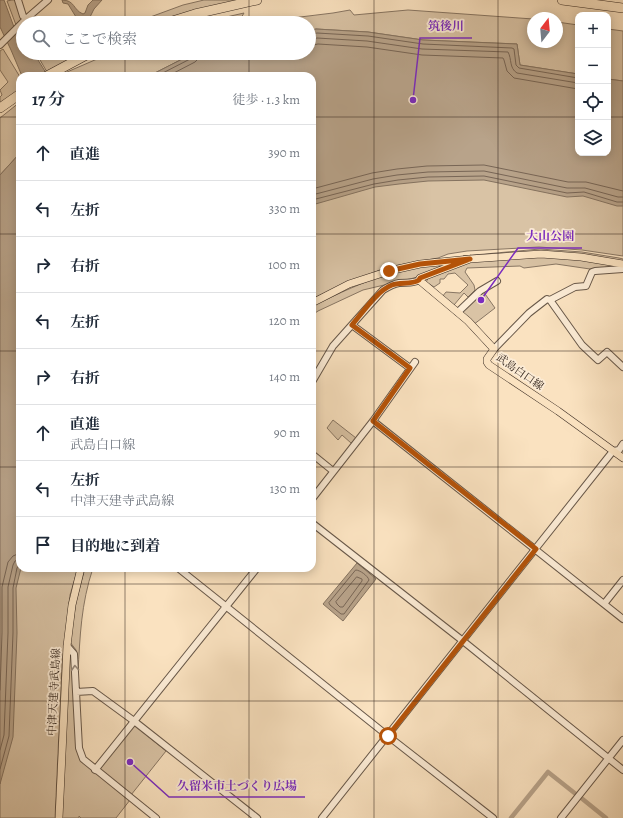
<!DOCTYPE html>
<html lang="ja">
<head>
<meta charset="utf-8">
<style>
  :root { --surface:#fff; --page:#f6f6f7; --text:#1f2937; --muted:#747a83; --line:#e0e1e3 }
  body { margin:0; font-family:Alegreya,"Noto Serif JP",serif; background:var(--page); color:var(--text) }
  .controls { position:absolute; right:12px; top:12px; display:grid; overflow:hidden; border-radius:8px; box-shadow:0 2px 10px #0003 }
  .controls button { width:36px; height:36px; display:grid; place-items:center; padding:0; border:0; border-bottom:1px solid var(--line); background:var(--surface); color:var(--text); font:20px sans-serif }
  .compass { position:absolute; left:527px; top:12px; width:36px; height:36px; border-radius:50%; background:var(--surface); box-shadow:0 2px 10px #0003; rotate:16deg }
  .stop { position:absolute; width:12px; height:12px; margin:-9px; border:3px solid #b45309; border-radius:50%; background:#fff }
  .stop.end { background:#b45309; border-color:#fff; box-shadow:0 1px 4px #0008 }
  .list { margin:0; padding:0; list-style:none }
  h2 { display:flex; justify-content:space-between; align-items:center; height:52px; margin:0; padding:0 16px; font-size:17px }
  h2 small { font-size:13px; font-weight:400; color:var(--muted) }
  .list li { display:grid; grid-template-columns:26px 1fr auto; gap:12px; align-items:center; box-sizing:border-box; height:56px; padding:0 16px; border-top:1px solid var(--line) }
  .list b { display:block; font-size:15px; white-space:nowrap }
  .list p { margin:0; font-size:13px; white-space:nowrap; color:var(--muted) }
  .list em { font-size:13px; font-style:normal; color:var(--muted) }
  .icon { flex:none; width:22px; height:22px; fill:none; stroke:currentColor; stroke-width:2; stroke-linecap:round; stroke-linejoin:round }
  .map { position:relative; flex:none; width:623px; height:818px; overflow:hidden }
  .search { position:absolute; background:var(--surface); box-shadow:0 2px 10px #0003; left:16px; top:16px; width:300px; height:44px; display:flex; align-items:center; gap:10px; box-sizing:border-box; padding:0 14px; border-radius:22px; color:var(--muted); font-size:15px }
  .panel { position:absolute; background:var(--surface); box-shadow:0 2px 10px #0003; left:16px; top:72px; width:300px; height:500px; border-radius:12px }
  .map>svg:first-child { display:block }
  .green { fill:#d9c3a5; stroke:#887663 }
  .water { fill:#b8a38a; stroke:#857360 }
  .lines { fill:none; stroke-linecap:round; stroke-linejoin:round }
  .shore { stroke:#786656; stroke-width:1 }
  .canal { stroke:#b8a38a; stroke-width:4.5 }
  .minor-casing { stroke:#685849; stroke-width:8 }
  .major-casing { stroke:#382a21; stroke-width:8 }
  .highway-casing { stroke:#382a21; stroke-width:10 }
  .minor { stroke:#fcecd6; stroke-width:6 }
  .major { stroke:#fae2c0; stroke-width:7 }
  .highway { stroke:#fae2c0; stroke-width:9 }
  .oneway { stroke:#9a8b7c }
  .route { stroke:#b45309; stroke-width:5 }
  .grid { fill:none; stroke:#382a21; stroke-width:1; stroke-opacity:0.55 }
  .labels { text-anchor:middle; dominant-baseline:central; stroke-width:3.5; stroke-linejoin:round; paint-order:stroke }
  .street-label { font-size:11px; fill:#382a21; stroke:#fcecd6 }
  .leader { fill:none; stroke:#7b2cbf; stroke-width:1.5 }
  .callout-dot { fill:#7b2cbf; stroke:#fcecd6; stroke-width:1.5 }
  .callout-label { font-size:12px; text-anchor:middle; font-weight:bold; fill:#7b2cbf; stroke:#fcecd6; stroke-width:3.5; stroke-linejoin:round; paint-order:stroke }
</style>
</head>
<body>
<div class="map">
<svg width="623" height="818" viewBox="0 0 623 818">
  <rect width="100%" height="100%" fill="#fae2c0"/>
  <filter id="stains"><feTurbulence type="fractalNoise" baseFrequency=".005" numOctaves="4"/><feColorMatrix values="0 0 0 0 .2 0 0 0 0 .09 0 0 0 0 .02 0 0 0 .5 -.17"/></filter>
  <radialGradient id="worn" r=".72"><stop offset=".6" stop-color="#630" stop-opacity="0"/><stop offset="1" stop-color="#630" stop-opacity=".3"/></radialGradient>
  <path class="green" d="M12,0H15L22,20L16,25L7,1Z
    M204,0H239L192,11L152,23H134L183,5Z
    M350,10L354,15L408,10L533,19V42H557V22L578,25V74L520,65L517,44L423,40L368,32L316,29L309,31V23H251L333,13Z
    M244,13L238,23H200Z
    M608,29L623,31V81L608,79Z
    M3,49L20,77V90L0,105V97L2,95L0,90L8,82L0,70V51Z
    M36,53H61L64,54L66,53H82L47,72Z
    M111,53H194L149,76H61L67,72Z
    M20,102V153L0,175V118Z
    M486,175L591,191L623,203V256L582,250L539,247L467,251L448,254L438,258L388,267L346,283L312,299V201L376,185Z
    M540,249L582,252L619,258L623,259V261L581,254L463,256Z
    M543,257L581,259L623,267V268L590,269L556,264L524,268L520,266L467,268L465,272L474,285L475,290L468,297L464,293L454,305L442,297L446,292L460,293L468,285L455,273L448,274L444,279H440V283L434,287L426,282L429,277L473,261Z
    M458,262L418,277L363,290L318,311L312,315V306C338,294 364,281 392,273C413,267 436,265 458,262Z
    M483,291L495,308L473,325L460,312Z
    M333,420L356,438L351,443L342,435L338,440L327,428Z
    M20,568H78L70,595L62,665L55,818H0V768L9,585Z
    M85,568H93C81,604 80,636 78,673L76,650L70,642L76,602Z
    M69,656L73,658L77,748L94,771L134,725L166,751L131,795L130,800L116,818H81L79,816V818H62Z"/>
  <path class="water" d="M0,0H4L14,27L23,44V53H31L38,60L48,76H22L11,50L0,27Z
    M62,0C75,0 73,10 83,14L85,13L88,5L93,0H102L94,9L87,23H73L76,19V17L68,4L63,3Z
    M316,29L368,32L423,40L517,44L520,65L578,74V153H608V79L623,81V206H617L583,196L567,197L484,180L428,181L399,184L375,187L312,205V76H149L194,53H309V31Z
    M20,153V568H21L16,588L17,633L13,737L0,784V175Z
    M357,563L376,579L343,621L323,604Z"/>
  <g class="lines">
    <path class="shore" d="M309,35L317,33L368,36L423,44L512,48L514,49L516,65L519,68L578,78
      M309,40L317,38L367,41L422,49L508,52C512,59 509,68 517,73L578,83
      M309,46L318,44L367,47L422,55L503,58L504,60L507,71L514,78L578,89
      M157,76L192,58L194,53
      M168,76L195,62L198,59L199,53
      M312,189L372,173L397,169L427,166L484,165L568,182H586L623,191
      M312,195L373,179L397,175L428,172L484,171L567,188H585L618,197H623
      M312,200L374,184L398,180L428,177L484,176L567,193L584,192L617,202H623
      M356,570C360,570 368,576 369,580L344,614H341L330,605L329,603Z
      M357,577L362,579V581L343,607H340L337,604L336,602Z
      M0,690L2,633V587L8,562L13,556L20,553
      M0,750L4,735L8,633V587L13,565L15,561L20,559
      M0,769L9,736L13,633V588L17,568L20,564"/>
    <path class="canal" d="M580,797L606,818
      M511,818L548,772L577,795"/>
    <defs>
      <path id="minor" d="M18,0L23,16L26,19
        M0,45L26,19L48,0
        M550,300L582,345L598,360L607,352L623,367
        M458,312L480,291L497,281
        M352,325L410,368
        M494,349L529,313L547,299L550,300L575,287L586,286L592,272L595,271L623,269
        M312,382L333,346L383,290C388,287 393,284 399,283C406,282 413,284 419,280
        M373,421L623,619
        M312,454L333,471
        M312,499L373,421L415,362
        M312,523L463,641L623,770
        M178,568L388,736L493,818
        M604,604L623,580
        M67,646L74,654L79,748L83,759L156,818
        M76,692L93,691L134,721L257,818
        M95,770L257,568
        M322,818L613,451L619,450L623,444
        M561,818L623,740"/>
      <path id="major" d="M470,259L420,278L419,280L468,321L494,349L487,359V362L489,365L558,411L623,458
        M312,303L349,284L389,271L420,264L470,259L541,254L581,257L623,264
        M59,818L67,646L72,605L81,568"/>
      <path id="highway" d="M562,0L623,8
        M166,23L195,14L257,0
        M47,76L90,53
        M0,108L20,94"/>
    </defs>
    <use href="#minor" class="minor-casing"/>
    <use href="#major" class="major-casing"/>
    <use href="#highway" class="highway-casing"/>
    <use href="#minor" class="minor"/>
    <use href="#major" class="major"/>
    <use href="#highway" class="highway"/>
  </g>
  <defs><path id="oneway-chevron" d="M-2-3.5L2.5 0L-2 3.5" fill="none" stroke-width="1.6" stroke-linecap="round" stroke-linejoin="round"/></defs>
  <use class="oneway" href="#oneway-chevron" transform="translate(75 668) rotate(-94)"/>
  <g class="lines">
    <path class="route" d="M388,736L536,549L373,421L410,368L352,325C362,313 378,290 392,285C401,282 411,285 419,280L420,278L470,259L420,264L389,271"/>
  </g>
  <path class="grid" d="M125,0V23M249,0V23M374,0V818M498,0V818M125,53V76M249,53V76M0,117H20M312,117H578M608,117H623M0,234H20M312,234H623M0,351H20M312,351H623M0,467H20M312,467H623M125,568V818M249,568V818M0,584H623M0,701H623"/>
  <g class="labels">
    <g class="street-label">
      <text transform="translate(520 372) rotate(35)">武島白口線</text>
      <text transform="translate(54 692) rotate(-87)">中津天建寺武島線</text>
    </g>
  </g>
  <path class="leader" d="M413 100L420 38H472M481 300L518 248H582M130 762L169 797H305"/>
  <g class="callout-dot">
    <circle cx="413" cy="100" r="4"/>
    <circle cx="481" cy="300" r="4"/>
    <circle cx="130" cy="762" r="4"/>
  </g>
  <g class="callout-label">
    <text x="446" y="30">筑後川</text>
    <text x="550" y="240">大山公園</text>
    <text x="237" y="790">久留米市土づくり広場</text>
  </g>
  <rect width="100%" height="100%" filter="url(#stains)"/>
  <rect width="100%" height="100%" fill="url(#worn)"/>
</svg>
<div class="controls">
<button>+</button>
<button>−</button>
<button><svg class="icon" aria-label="locate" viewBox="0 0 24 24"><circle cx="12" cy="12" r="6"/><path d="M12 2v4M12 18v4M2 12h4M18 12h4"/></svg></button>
<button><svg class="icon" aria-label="layers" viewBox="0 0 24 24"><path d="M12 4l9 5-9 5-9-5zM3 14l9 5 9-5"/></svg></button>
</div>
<svg class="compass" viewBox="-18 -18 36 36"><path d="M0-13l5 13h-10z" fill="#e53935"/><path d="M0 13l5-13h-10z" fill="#747a83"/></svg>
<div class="stop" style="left:388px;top:736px"></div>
<div class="stop end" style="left:389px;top:271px"></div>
<div class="search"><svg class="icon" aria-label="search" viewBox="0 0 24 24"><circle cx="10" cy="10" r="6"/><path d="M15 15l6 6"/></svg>ここで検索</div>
<section class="panel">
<h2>17 分<small>徒歩 · 1.3 km</small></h2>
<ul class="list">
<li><svg class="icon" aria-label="ahead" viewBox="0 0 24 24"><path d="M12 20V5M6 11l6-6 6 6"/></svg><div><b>直進</b></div><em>390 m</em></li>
<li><svg class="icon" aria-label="left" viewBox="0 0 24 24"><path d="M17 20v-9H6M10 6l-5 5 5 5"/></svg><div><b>左折</b></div><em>330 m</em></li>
<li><svg class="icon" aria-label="right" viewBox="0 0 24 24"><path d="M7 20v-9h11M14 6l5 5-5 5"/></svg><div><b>右折</b></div><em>100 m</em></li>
<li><svg class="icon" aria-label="left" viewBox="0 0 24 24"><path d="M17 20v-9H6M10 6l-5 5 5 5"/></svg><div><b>左折</b></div><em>120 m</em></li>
<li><svg class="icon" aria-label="right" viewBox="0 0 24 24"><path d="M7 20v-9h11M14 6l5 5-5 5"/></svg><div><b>右折</b></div><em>140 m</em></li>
<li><svg class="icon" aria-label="ahead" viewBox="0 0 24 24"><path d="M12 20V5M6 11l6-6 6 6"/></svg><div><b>直進</b><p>武島白口線</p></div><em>90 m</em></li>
<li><svg class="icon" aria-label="left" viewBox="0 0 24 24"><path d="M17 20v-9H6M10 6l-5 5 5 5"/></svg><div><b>左折</b><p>中津天建寺武島線</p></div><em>130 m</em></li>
<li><svg class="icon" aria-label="arrive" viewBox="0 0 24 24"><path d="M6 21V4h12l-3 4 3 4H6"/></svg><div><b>目的地に到着</b></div></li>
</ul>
</section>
</div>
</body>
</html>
